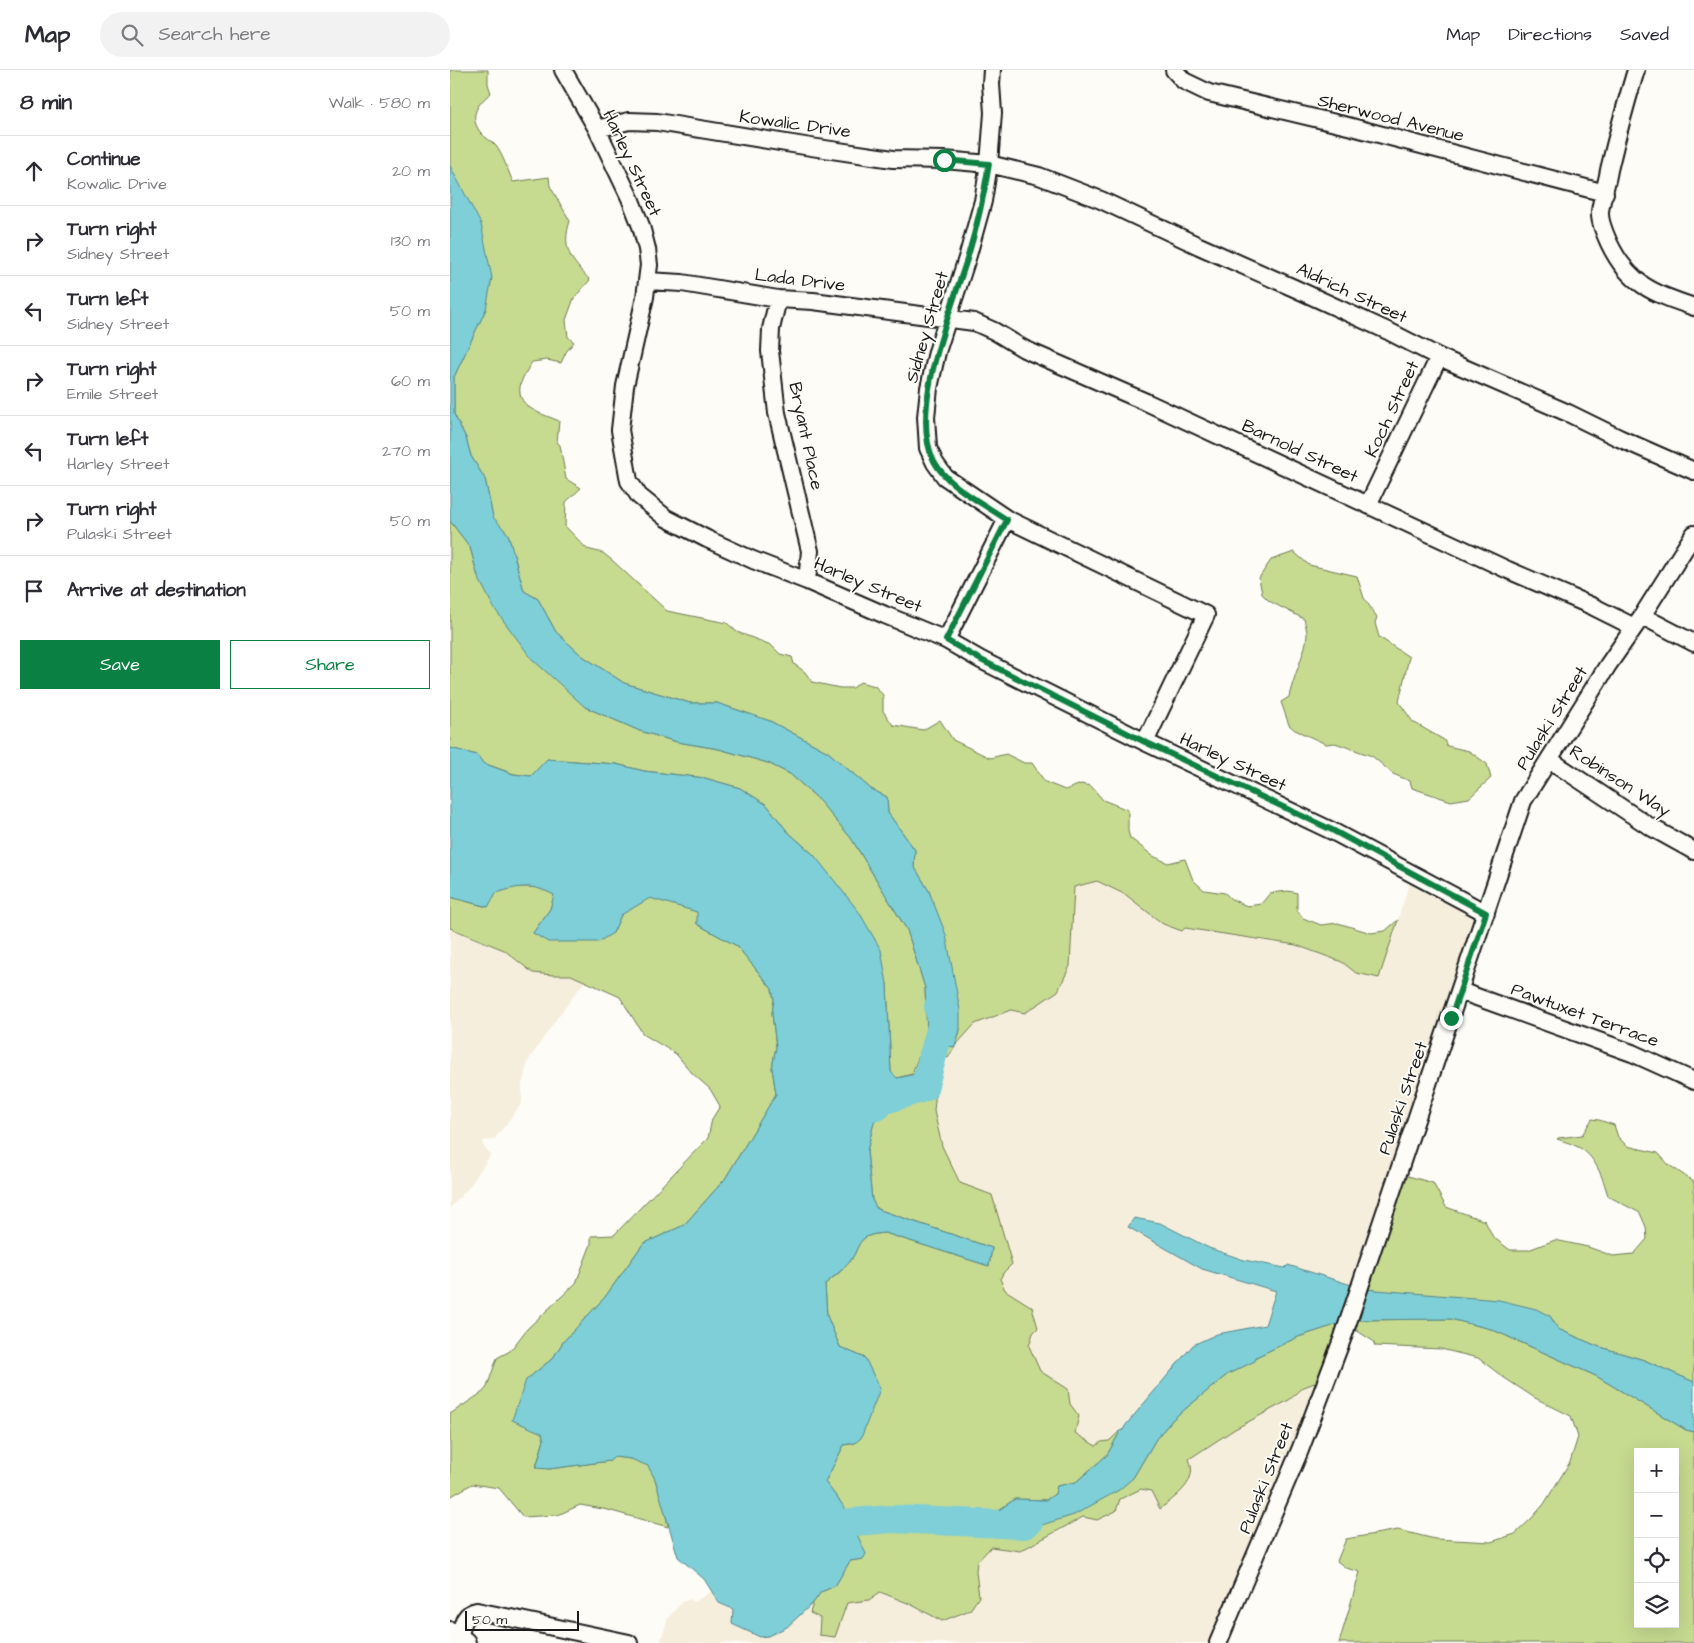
<!DOCTYPE html>
<html lang="en">
<head>
<meta charset="utf-8">
<style>
  :root { --surface:#fff; --page:#f2f2f3; --text:#2b2b33; --muted:#7c7c81; --line:#e1e1e2; --accent:#0b8043 }
  body { margin:0; font-family:"Architects Daughter",sans-serif; background:var(--page); color:var(--text) }
  .controls { position:absolute; right:15px; bottom:15px; display:grid; overflow:hidden; border-radius:0px; box-shadow:0 5px 20px #0002 }
  .controls button { width:45px; height:45px; display:grid; place-items:center; padding:0; border:0; border-bottom:1px solid var(--line); background:var(--surface); color:var(--text); font:25px sans-serif }
  .scale { position:absolute; left:15px; bottom:12px; width:114px; box-sizing:border-box; padding-left:5px; border:2px solid #1c1c1c; border-top:0; font-size:14px; line-height:18px; white-space:nowrap; color:#1c1c1c; -webkit-text-stroke:4px #fdfcf7; paint-order:stroke }
  .stop { position:absolute; width:15px; height:15px; margin:-11px; border:4px solid #0b8043; border-radius:50%; background:#fff }
  .stop.end { background:#0b8043; border-color:#fff; box-shadow:0 1px 5px #0008 }
  .list { margin:0; padding:0; list-style:none }
  h2 { display:flex; justify-content:space-between; align-items:center; height:65px; margin:0; padding:0 20px; font-size:21px }
  h2 small { font-size:16px; font-weight:400; color:var(--muted) }
  .list li { display:grid; grid-template-columns:32px 1fr auto; gap:15px; align-items:center; box-sizing:border-box; height:70px; padding:0 20px; border-top:1px solid var(--line) }
  .list b { display:block; font-size:19px; white-space:nowrap }
  .list p { margin:0; font-size:16px; white-space:nowrap; color:var(--muted) }
  .list em { font-size:16px; font-style:normal; color:var(--muted) }
  .actions { display:flex; gap:10px; padding:15px 20px }
  .actions a { flex:1; padding:11px 0; border:1px solid var(--accent); border-radius:0px; text-align:center; font-size:18px; color:var(--accent) }
  .actions .main { background:var(--accent); color:#fff }
  .icon { flex:none; width:28px; height:28px; fill:none; stroke:currentColor; stroke-width:2; stroke-linecap:round; stroke-linejoin:round }
  .map { position:relative; flex:none; width:1244px; height:1573px; overflow:hidden }
  header { display:flex; align-items:center; gap:30px; box-sizing:border-box; height:70px; padding:0 25px; background:var(--surface); border-bottom:1px solid var(--line) }
  header strong { font-size:24px }
  nav { display:flex; gap:28px; margin-inline-start:auto; font-size:18px }
  .search { width:350px; height:45px; background:var(--page); display:flex; align-items:center; gap:12px; box-sizing:border-box; padding:0 18px; border-radius:28px; color:var(--muted); font-size:19px }
  main { display:flex }
  aside { flex:1; background:var(--surface) }
  .map>svg:first-child { display:block }
  .built { fill:#f6eedc }
  .green { fill:#c6da90; stroke:#717b56; fill-rule:evenodd }
  .water { fill:#7ecfd7; stroke:#57878c }
  .lines { fill:none; stroke-linecap:round; stroke-linejoin:round }
  .river { stroke:#7ecfd7; stroke-width:28 }
  .street-casing { stroke:#1c1c1c; stroke-width:20 }
  .secondary-casing { stroke:#1c1c1c; stroke-width:26 }
  .street { stroke:#fdfcf7; stroke-width:16 }
  .secondary { stroke:#fdfcf7; stroke-width:22 }
  .route { stroke:#0b8043; stroke-width:6 }
  .labels { text-anchor:middle; dominant-baseline:central; stroke-width:4; stroke-linejoin:round; paint-order:stroke }
  .street-label { font-size:18px; fill:#1c1c1c; stroke:#fdfcf7 }
</style>
</head>
<body>
<header>
<strong>Map</strong>
<div class="search"><svg class="icon" aria-label="search" viewBox="0 0 24 24"><circle cx="10" cy="10" r="6"/><path d="M15 15l6 6"/></svg>Search here</div>
<nav><a>Map</a><a>Directions</a><a>Saved</a></nav>
</header>
<main>
<aside>
<h2>8 min<small>Walk · 580 m</small></h2>
<ul class="list">
<li><svg class="icon" aria-label="ahead" viewBox="0 0 24 24"><path d="M12 20V5M6 11l6-6 6 6"/></svg><div><b>Continue</b><p>Kowalic Drive</p></div><em>20 m</em></li>
<li><svg class="icon" aria-label="right" viewBox="0 0 24 24"><path d="M7 20v-9h11M14 6l5 5-5 5"/></svg><div><b>Turn right</b><p>Sidney Street</p></div><em>130 m</em></li>
<li><svg class="icon" aria-label="left" viewBox="0 0 24 24"><path d="M17 20v-9H6M10 6l-5 5 5 5"/></svg><div><b>Turn left</b><p>Sidney Street</p></div><em>50 m</em></li>
<li><svg class="icon" aria-label="right" viewBox="0 0 24 24"><path d="M7 20v-9h11M14 6l5 5-5 5"/></svg><div><b>Turn right</b><p>Emile Street</p></div><em>60 m</em></li>
<li><svg class="icon" aria-label="left" viewBox="0 0 24 24"><path d="M17 20v-9H6M10 6l-5 5 5 5"/></svg><div><b>Turn left</b><p>Harley Street</p></div><em>270 m</em></li>
<li><svg class="icon" aria-label="right" viewBox="0 0 24 24"><path d="M7 20v-9h11M14 6l5 5-5 5"/></svg><div><b>Turn right</b><p>Pulaski Street</p></div><em>50 m</em></li>
<li><svg class="icon" aria-label="arrive" viewBox="0 0 24 24"><path d="M6 21V4h12l-3 4 3 4H6"/></svg><div><b>Arrive at destination</b></div></li>
</ul>
<div class="actions"><a class="main">Save</a><a>Share</a></div>
</aside>
<div class="map">
<svg width="1244" height="1573" viewBox="0 0 1244 1573">
  <rect width="100%" height="100%" fill="#fdfcf7"/>
  <filter id="ink" filterUnits="userSpaceOnUse"><feTurbulence type="fractalNoise" baseFrequency=".02" numOctaves="2"/><feDisplacementMap in="SourceGraphic" scale="10" xChannelSelector="R" yChannelSelector="G"/><feConvolveMatrix kernelMatrix="1 2 1 2 8 2 1 2 1" color-interpolation-filters="sRGB"/></filter>
  <g filter="url(#ink)">
    <path class="built" d="M962,805L1034,843L914,1219L887,1211L869,1204L834,1200L835,1197L794,1190L759,1178L718,1179L752,1199L827,1221L815,1256L767,1264L673,1361H670L659,1371L651,1372L646,1376L625,1363L629,1346L620,1334L618,1319L590,1301L579,1276L583,1263L582,1237L555,1220L550,1209L554,1202L492,1076L484,1041L486,1019L479,1013L482,1009L476,1004L466,1003L463,1001L472,980L478,978L498,988L506,975L525,954L595,929L608,921L620,896L624,817L647,811L676,825L713,854L846,875L892,892L906,903L929,908Z
      M0,858L54,880L83,903L103,905H121L135,911L107,948L78,991L72,1015V1033L44,1070L33,1071V1076L41,1084L20,1116L0,1138Z
      M878,1308L770,1573H210L218,1548L232,1532L240,1529L244,1532L262,1521L269,1533L283,1539L363,1533L360,1543L397,1533L419,1530L430,1522L460,1534L492,1551L520,1540L529,1527L526,1501L527,1492L541,1477L570,1481L634,1447L647,1450L670,1429L691,1419L701,1420L711,1439L742,1395L739,1389L785,1359L839,1330L854,1317Z"/>
    <path class="green" d="M0,0H38V14L41,23C27,34 18,47 31,63C35,68 42,71 46,76C53,85 58,101 63,112L99,107L100,116L120,151C111,179 121,190 140,210L124,228L116,250L118,267L124,272L116,282L111,293L97,290L82,292C78,299 71,309 70,317C67,339 94,344 109,351L107,372L110,375L116,409L131,418L116,432L115,456L137,479L153,483L163,491L217,541L277,553L287,562L321,575L330,584L342,587L344,594L355,602L362,612L390,618H403L410,612L425,616L433,625V641L443,655L473,660L490,650L503,670L540,688L556,684L574,693H582L595,712L615,720L631,714L641,716L653,730L678,740V761L680,768L703,786L718,793L735,789L743,810L754,820L775,823L781,829L797,836L811,834L820,823L838,821L847,823V840L853,848L871,855L888,853L921,863L935,861L948,850L929,908L906,903L892,892L846,875L735,858L732,861L713,854L676,825L647,811L624,817L620,896L608,921L575,943L561,940L525,954L506,975L510,960L479,821L464,796L465,780L438,743L437,727L421,719L378,682L320,651L267,633H240L174,613L131,585L106,562L88,529L74,521L58,464L43,448L35,409L21,386L16,368L4,344V307L36,239L3,104L0,96Z
      M0,451L20,477L28,507L135,637L190,661L227,672L269,679L318,693L340,704L365,726L401,768L457,860L475,918L477,964L493,975L505,977L498,988L478,978L471,980L463,1001L466,1003L447,1008L441,1002L437,914L364,785L337,761L317,735L290,718L255,708L194,701L166,694L98,689L81,706L64,704L33,693L27,685L0,678Z
      M844,482L859,495L907,506L914,528L927,547L925,553L929,567L959,587L949,632L963,652L994,670L997,676L1019,681L1037,694L1041,708L1019,728L1001,731L962,718L960,711L943,704L922,686L885,673L876,674L845,660L839,655L831,632L839,627C842,610 857,578 857,565C857,559 855,554 854,549L819,531L812,524L809,508L821,490Z
      M65,817H86L105,824L100,839L83,863H163L171,845L199,827L248,842L247,854L287,876L322,919L324,930L322,943L326,977L322,998L326,1024L275,1109L234,1155L193,1174L155,1227L113,1272L103,1288L76,1310L94,1370L86,1397L99,1399L160,1391L164,1387C173,1388 191,1389 198,1396C205,1403 217,1447 218,1457L158,1440L130,1435L108,1445L73,1447L49,1418L22,1414L0,1427V1344L33,1322L37,1317L47,1288L60,1281L77,1259L126,1213L141,1174V1166L164,1165L258,1068L262,1049L270,1036L260,1019L242,1003L226,984L193,964L170,927L121,905H103L83,903L54,880L0,858V827L37,837L46,823Z
      M479,1013L486,1019L484,1041L492,1076L510,1113L542,1125L562,1194L554,1202L550,1209L555,1220L582,1237L588,1258L583,1263L579,1276L590,1301L618,1319L620,1334L629,1346L625,1363L646,1376L651,1372L659,1371L671,1360L657,1385L626,1412L607,1416L605,1424L596,1430L565,1429L543,1444L540,1463L683,1408L706,1369L723,1349L778,1304L804,1291L806,1287L848,1267L900,1250L1000,1249L1041,1259L1146,1306L1236,1360L1244,1362V1573H889L910,1502L896,1498L887,1491L896,1469L948,1460L985,1469L1041,1472L1065,1464L1081,1449L1094,1434L1120,1392L1128,1367L1121,1346L1085,1328L1053,1307L1028,1288L991,1279L925,1276L923,1271L898,1255L878,1308L854,1317L839,1330L785,1359L739,1389C749,1412 726,1426 710,1439L701,1421L691,1419L670,1429L666,1441L647,1450L633,1447L570,1481L541,1477L527,1492L526,1501L529,1527L520,1540L492,1551L460,1534L430,1522L419,1530L397,1533L385,1567L369,1565L370,1548L360,1543L363,1533L371,1522L385,1516L400,1491L413,1489L395,1438L375,1412L394,1375L405,1373L415,1288L390,1277L377,1246L375,1214C382,1208 390,1203 396,1196C413,1178 402,1165 435,1163L539,1196L542,1178L427,1139L422,1130L417,1081L425,1048L438,1033ZM1188,1382H1225V1554H1188Z
      M1142,1049L1149,1050L1164,1055L1168,1067L1177,1076L1208,1083L1219,1095L1244,1112V1312L1194,1290L1147,1276L1108,1259L1100,1246L914,1219L951,1104L983,1113L996,1137L1035,1151L1043,1167L1060,1180H1078L1105,1170L1138,1177L1163,1186L1184,1184L1197,1169L1196,1157L1190,1143L1158,1126C1153,1108 1145,1084 1126,1076C1120,1073 1113,1071 1107,1069L1108,1068L1132,1065Z"/>
    <path class="water" d="M0,96L31,154L42,208L36,239L4,307V344L16,368L21,386L35,409L43,447L58,464L74,521L88,529L106,562L131,585L174,613L240,633H267L320,651L378,682L421,719L437,727L438,743L465,780L464,796L479,821L496,865L510,940V960L505,977L493,975L477,964L475,918L457,860L401,768L365,726L340,704L318,693L269,679L227,672L190,661L135,637L82,589L44,538L28,507L20,477L0,451Z
      M0,678L27,685L33,693L63,704L81,706L97,689L166,694L194,701L255,708L290,718L317,735L337,761L364,785L409,842L431,880L437,914L441,1002L447,1008C460,1006 471,1000 482,1009L479,1013L438,1033L425,1048L417,1081L422,1130L427,1139L542,1178L539,1196L435,1163C402,1165 413,1178 396,1196C390,1202 382,1208 375,1214L377,1246L390,1277L415,1288L430,1319L411,1368L405,1373L394,1375L375,1412L395,1438L416,1484L413,1489L400,1491L385,1516L371,1522L363,1533L337,1557L318,1566L310,1567L282,1554L283,1539L269,1533L254,1509L228,1487L205,1409L198,1396L181,1389L164,1387L160,1391L99,1399L86,1398L94,1370L92,1363L62,1350L76,1310L103,1288L113,1272L155,1227L193,1174L234,1155L275,1109L326,1024L322,998L326,977L322,943L324,930L322,919L287,876L247,854V842L200,828L171,845L163,863L148,872H98L83,863L100,839L104,825C81,813 70,816 46,823L38,837L0,827Z
      M684,1148L710,1153L759,1178L794,1190L835,1198L838,1195L914,1219L1049,1230L1086,1239L1100,1246L1108,1259L1147,1276L1194,1290L1244,1312V1362L1236,1360L1146,1306L1041,1259L1000,1249L901,1250L848,1267L806,1287L805,1291L778,1304L723,1349L706,1369L683,1408L669,1420L624,1445L553,1467L539,1463L543,1444L565,1429L596,1430L605,1424L607,1416L626,1412L657,1385L671,1360L673,1361L675,1356L743,1275L767,1264L815,1255L826,1221L752,1199L678,1157Z"/>
    <g class="lines">
      <path class="river" d="M427,1037L429,1032L474,1018L492,953L488,936
        M365,1455L442,1449L574,1455L579,1452"/>
      <defs>
        <path id="street" d="M113,0L147,59L180,128L191,156L197,179L199,195L195,227L175,316L170,360L179,411L189,426L216,448L257,469L303,490L357,511L435,545L496,570L531,590L695,672L882,761L1036,843
          M542,0L541,14L543,43L539,94L533,131L518,185L487,282L479,318L476,347L478,378L485,393L495,407L557,449L756,545L695,672
          M724,0L734,11L759,23L898,56L1155,123
          M1186,0C1176,33 1167,66 1159,100C1157,113 1152,127 1150,141C1149,151 1155,164 1159,173C1179,215 1203,223 1244,237
          M147,59L179,51L207,52L361,77L443,89L494,90L539,94L589,106L651,130L749,176L844,218L940,262L989,287L1118,343L1169,368L1244,401
          M197,211L232,213L328,229L363,231L524,252L544,261L574,279L696,332L1058,500L1144,537L1184,557
          M328,229L321,259L320,281L327,343L360,481L357,511
          M918,435L989,287
          M1192,546L1244,573
          M496,570L557,449
          M1100,690L1199,756L1244,781
          M1010,921L1182,983L1244,1011
          M9,1569C12,1557 13,1543 27,1541L179,1573
          M768,1573L850,1380L893,1267L1073,731L1158,595L1192,546L1244,464"/>
        <path id="secondary" d="M0,1563L14,1573"/>
      </defs>
      <use href="#street" class="street-casing"/>
      <use href="#secondary" class="secondary-casing"/>
      <use href="#street" class="street"/>
      <use href="#secondary" class="secondary"/>
    </g>
  </g>
  <g class="lines" filter="url(#ink)">
    <path class="route" d="M494,90L539,94C534,125 527,156 518,186C502,238 458,341 484,391C497,416 534,434 557,450L496,570L531,590L695,672L882,760L1036,843L1001,948"/>
  </g>
  <g class="labels">
    <g class="street-label">
      <text transform="translate(941 48) rotate(14)">Sherwood Avenue</text>
      <text transform="translate(345 54) rotate(8)">Kowalic Drive</text>
      <text transform="translate(182 93) rotate(65)">Harley Street</text>
      <text transform="translate(350 210) rotate(7)">Lada Drive</text>
      <text transform="translate(902 223) rotate(25)">Aldrich Street</text>
      <text transform="translate(477 257) rotate(-74)">Sidney Street</text>
      <text transform="translate(942 339) rotate(-65)">Koch Street</text>
      <text transform="translate(356 366) rotate(78)">Bryant Place</text>
      <text transform="translate(850 381) rotate(25)">Barnold Street</text>
      <text transform="translate(418 515) rotate(23)">Harley Street</text>
      <text transform="translate(1102 648) rotate(-58)">Pulaski Street</text>
      <text transform="translate(783 692) rotate(25)">Harley Street</text>
      <text transform="translate(1170 711) rotate(33)">Robinson Way</text>
      <text transform="translate(1135 945) rotate(20)">Pawtuxet Terrace</text>
      <text transform="translate(953 1028) rotate(-71)">Pulaski Street</text>
      <text transform="translate(816 1408) rotate(-68)">Pulaski Street</text>
    </g>
  </g>
</svg>
<div class="controls">
<button>+</button>
<button>−</button>
<button><svg class="icon" aria-label="locate" viewBox="0 0 24 24"><circle cx="12" cy="12" r="6"/><path d="M12 2v4M12 18v4M2 12h4M18 12h4"/></svg></button>
<button><svg class="icon" aria-label="layers" viewBox="0 0 24 24"><path d="M12 4l9 5-9 5-9-5zM3 14l9 5 9-5"/></svg></button>
</div>
<div class="scale">50 m</div>
<div class="stop" style="left:494px;top:90px"></div>
<div class="stop end" style="left:1001px;top:948px"></div>
</div>
</main>
</body>
</html>
